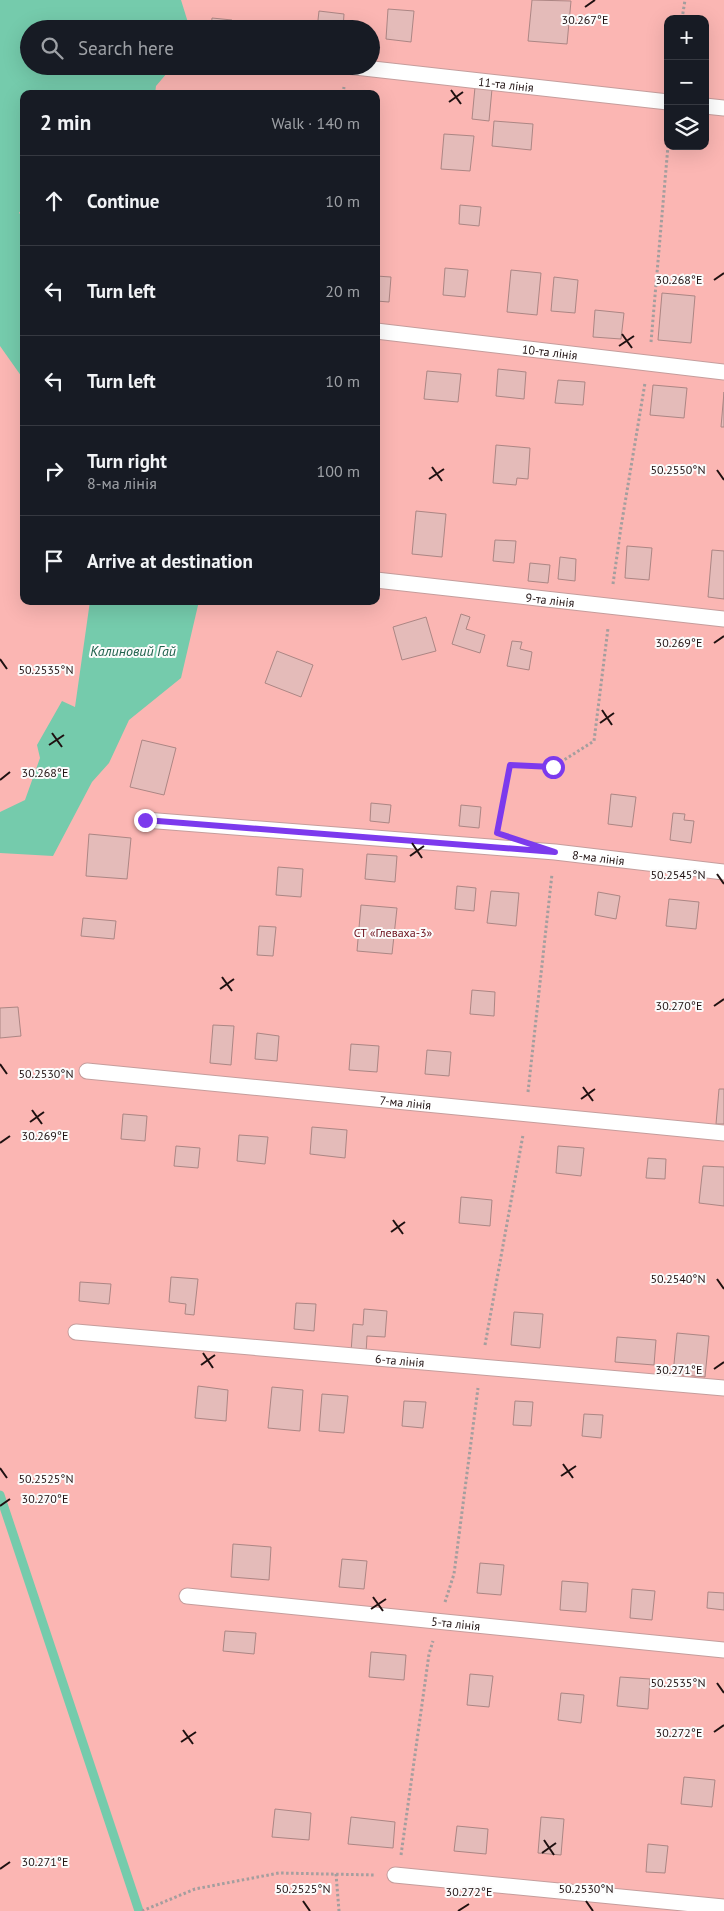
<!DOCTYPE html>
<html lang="en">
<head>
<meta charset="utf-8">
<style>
  :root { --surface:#171b24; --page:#20242c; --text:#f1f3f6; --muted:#9ea1a6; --line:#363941 }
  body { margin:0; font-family:"PT Sans",sans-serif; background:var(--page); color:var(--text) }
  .controls { position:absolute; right:15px; top:15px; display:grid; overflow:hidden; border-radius:10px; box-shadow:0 5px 20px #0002 }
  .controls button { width:45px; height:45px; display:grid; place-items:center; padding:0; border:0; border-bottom:1px solid var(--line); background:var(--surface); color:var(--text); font:25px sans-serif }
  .stop { position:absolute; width:15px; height:15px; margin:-11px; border:4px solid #7c3aed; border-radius:50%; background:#fff }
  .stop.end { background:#7c3aed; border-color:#fff; box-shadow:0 1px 5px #0008 }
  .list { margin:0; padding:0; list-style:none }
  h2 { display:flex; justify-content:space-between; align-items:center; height:65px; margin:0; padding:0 20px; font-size:21px }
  h2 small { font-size:16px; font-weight:400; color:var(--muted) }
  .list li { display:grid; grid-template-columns:32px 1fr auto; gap:15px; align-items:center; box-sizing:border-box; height:90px; padding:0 20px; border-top:1px solid var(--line) }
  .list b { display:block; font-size:19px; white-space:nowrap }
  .list p { margin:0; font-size:16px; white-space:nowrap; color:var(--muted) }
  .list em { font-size:16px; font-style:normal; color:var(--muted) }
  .icon { flex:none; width:28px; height:28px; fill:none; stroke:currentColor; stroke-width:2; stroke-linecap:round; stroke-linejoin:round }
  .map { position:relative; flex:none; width:724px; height:1911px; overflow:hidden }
  .search { position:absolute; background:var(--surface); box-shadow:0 5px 20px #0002; left:20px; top:20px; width:360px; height:55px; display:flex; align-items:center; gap:12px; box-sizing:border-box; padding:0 18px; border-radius:28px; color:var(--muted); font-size:19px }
  .panel { position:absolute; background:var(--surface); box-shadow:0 5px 20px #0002; left:20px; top:90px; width:360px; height:515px; border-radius:10px }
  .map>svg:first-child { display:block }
  .green { fill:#fbb6b3; fill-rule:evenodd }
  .water { fill:#75cbac }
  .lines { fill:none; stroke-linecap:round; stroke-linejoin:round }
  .stream { stroke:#75cbac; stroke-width:9 }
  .building { fill:#e4bbb9; stroke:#ac8684 }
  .service-casing { stroke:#c59d9c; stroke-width:17 }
  .path { stroke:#a49e9e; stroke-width:3; stroke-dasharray:2.5 2.5; stroke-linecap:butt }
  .service { stroke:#fff; stroke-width:15 }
  .route { stroke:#7c3aed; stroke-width:6 }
  .ticks { fill:none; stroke:#1f1111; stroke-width:2 }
  .labels { text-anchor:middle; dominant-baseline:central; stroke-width:4; stroke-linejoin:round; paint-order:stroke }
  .street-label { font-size:12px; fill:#1f1111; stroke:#fbfbfb }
  .park-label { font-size:12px; fill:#6a0c18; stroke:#fbfbfb }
  .water-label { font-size:14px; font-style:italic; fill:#1e614c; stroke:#fbfbfb }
  .ticks-label { font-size:12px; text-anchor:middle; fill:#1f1111; stroke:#fbfbfb; stroke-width:4; stroke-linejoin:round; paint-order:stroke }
</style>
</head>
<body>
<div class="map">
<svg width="724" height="1911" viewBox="0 0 724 1911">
  <rect width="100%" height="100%" fill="#fbfbfb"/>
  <path class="green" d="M0,0H724V1911H0ZM668,19H705V146H668ZM29,29H371V66H29ZM24,94H376V601H24Z"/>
  <path class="water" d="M0,0H181L190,29H29V66H173L156,86L155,94H24V206L19,213L24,217V380L0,346Z
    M90,601H199L181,678L129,720L109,763L92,782L53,856L0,853V812L25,800L40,758L37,745L62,701L75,707Z"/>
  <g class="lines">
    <path class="stream" d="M0,1495L139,1911"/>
  </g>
  <path class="building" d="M532,0L571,1L567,44L528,41Z
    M388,9L414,11L411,42L386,39Z
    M319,11L344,14L343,29H317Z
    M212,18L232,20L231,29H211Z
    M475,87L492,89L489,121L472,119Z
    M494,121L533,124L531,150L492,146Z
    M444,134L474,136L470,171L441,169Z
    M460,205L481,207L479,226L459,224Z
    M445,268L468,270L465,297L443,295Z
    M511,270L541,273L537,315L507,312Z
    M376,276L391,277L389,302L376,301Z
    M554,277L578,280L575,313L551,311Z
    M662,293L695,296L691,343L658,340Z
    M595,310L624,313L621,339L593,337Z
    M498,369L526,372L524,399L496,396Z
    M427,371L461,374L458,402L424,399Z
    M558,380L585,382L583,405L555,403Z
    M653,385L687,388L684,418L650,415Z
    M724,392V427H721Z
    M496,445L530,448L528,479L517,478L516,485L493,483Z
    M416,511L446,514L442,557L412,554Z
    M495,540L516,541L514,563L493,561Z
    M627,546L652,548L649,580L625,578Z
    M712,550L724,551V599L708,597Z
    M560,557L576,559L575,581L558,579Z
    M530,563L550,565L548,583L528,581Z
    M461,614L470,617L466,629L485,635L480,653L452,644Z
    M426,617L436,651L402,660L393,627Z
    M512,641L522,642L520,649L532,652L529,670L507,666Z
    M277,651L313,665L301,697L265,683Z
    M142,740L176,748L164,795L130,787Z
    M611,794L636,797L632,827L608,824Z
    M371,803L391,805L389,823L370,821Z
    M461,805L481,807L479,828L459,826Z
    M673,813L685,814L684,820L694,821L691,843L670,840Z
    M89,834L131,838L127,879L86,876Z
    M367,854L397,856L395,882L365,879Z
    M278,867L303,869L301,897L276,895Z
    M457,886L476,888L474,911L455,909Z
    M491,891L519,893L516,926L487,923Z
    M598,892L620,896L616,919L595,915Z
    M669,899L699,902L696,929L666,926Z
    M361,905L397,908L392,954L357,951Z
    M83,918L116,921L114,939L81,936Z
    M259,926L276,927L273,956L257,955Z
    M472,990L495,992L494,1016L470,1014Z
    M18,1007L21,1036L0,1038V1008Z
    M213,1025L234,1026L231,1065L210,1063Z
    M257,1033L279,1036L277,1061L255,1059Z
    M351,1044L379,1046L377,1072L349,1070Z
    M427,1050L451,1052L449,1076L425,1074Z
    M719,1089H724V1124H716Z
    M123,1114L147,1116L145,1141L121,1139Z
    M312,1127L347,1130L345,1158L310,1154Z
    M239,1135L268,1137L265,1164L237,1161Z
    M176,1146L200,1148L198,1168L174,1166Z
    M558,1146L584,1148L581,1176L556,1173Z
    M648,1158L666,1159L665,1179L646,1178Z
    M703,1166L724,1167V1206L699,1203Z
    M461,1197L492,1200L490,1226L459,1223Z
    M171,1277L198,1279L194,1315L185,1314L186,1304L169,1302Z
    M80,1282L111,1284L109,1304L79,1301Z
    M296,1303L316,1304L314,1331L294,1329Z
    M364,1309L387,1311L385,1337L367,1336L366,1354L351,1352L353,1324L363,1325Z
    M514,1312L543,1314L540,1348L511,1345Z
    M677,1333L709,1336L705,1377L673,1374Z
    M617,1337L656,1340L654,1365L615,1362Z
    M198,1386L228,1390L226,1421L195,1418Z
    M272,1387L303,1390L300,1431L268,1428Z
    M322,1394L348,1396L344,1433L319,1431Z
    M404,1401L426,1402L423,1428L402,1426Z
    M515,1401L533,1402L531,1426L513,1425Z
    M584,1414L603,1415L601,1438L582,1436Z
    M233,1544L271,1547L269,1580L231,1577Z
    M342,1559L367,1561L364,1589L339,1587Z
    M480,1563L504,1565L501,1595L477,1593Z
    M562,1581L588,1583L586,1612L560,1610Z
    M632,1589L655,1591L652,1620L630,1618Z
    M708,1592L724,1593V1610L707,1608Z
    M225,1631L256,1633L254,1654L223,1651Z
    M371,1652L406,1655L404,1680L369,1677Z
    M470,1674L493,1676L489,1707L467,1705Z
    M620,1677L650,1679L648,1709L617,1706Z
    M561,1693L584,1695L581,1723L558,1720Z
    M684,1777L715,1780L712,1807L681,1804Z
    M275,1809L311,1813L309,1840L272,1837Z
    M351,1817L395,1822L393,1848L348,1844Z
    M541,1817L564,1819L561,1855L538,1853Z
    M457,1826L488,1829L486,1854L454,1851Z
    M648,1844L668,1846L665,1873L646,1872Z"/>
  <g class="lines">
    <defs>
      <g id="service">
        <path id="s1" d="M346,66L668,102"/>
        <path d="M705,106L724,108"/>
        <path id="s2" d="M376,331L724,372"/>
        <path id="s3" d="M376,580L724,619"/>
        <path id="s4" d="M145,820L555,852L724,872"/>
        <path id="s5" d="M87,1071L724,1133"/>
        <path id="s6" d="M76,1332L724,1388"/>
        <path id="s7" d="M187,1596L724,1650"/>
        <path d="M395,1875L724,1907"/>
      </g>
    </defs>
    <use href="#service" class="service-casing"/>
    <path class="path" d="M682,19L685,0
      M343,94L344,87
      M651,342L668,146
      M613,584L621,527L645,383
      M498,827L510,765L553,767L594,741L608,628
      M528,1092L552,874
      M485,1345L523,1135
      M445,1602L454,1574L478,1388
      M401,1855L429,1654L433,1641
      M336,1874L339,1911
      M142,1911L195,1889L279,1873L375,1875"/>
    <use href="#service" class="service"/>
  </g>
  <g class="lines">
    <path class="route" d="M145,820L555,852L497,833L510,765L553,767"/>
  </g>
  <path class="ticks" d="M585,7L595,0M451,90L461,104M449,102L463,92M714,280L724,273M622,334L632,348M619,346L634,336M432,467L442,481M717,470L724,480M429,479L444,469M714,643L724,636M0,659L7,669M602,710L612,725M600,723L614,713M52,733L62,747M49,745L64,735M0,780L10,772M412,843L422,858M410,856L424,846M717,874L724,884M222,977L232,991M220,989L234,979M714,1006L724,999M0,1064L7,1074M583,1087L593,1101M581,1099L595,1089M32,1110L42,1124M30,1122L44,1112M0,1143L10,1136M393,1220L403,1234M391,1232L405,1222M717,1279L724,1289M203,1353L213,1368M201,1365L215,1355M714,1369L724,1362M563,1464L573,1478M0,1468L7,1478M561,1476L576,1466M0,1506L10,1499M373,1597L383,1611M371,1609L386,1599M717,1683L724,1693M183,1730L193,1744M714,1732L724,1725M181,1742L196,1732M544,1840L554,1855M542,1853L556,1843M0,1869L10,1862M303,1901L310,1911M586,1901L593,1911M458,1911L469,1904"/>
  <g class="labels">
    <g class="street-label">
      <text stroke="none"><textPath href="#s1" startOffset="161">11-та лінія</textPath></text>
      <text stroke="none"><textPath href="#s2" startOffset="175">10-та лінія</textPath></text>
      <text stroke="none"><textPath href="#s3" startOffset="175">9-та лінія</textPath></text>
      <text stroke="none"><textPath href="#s4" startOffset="455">8-ма лінія</textPath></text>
      <text stroke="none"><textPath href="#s5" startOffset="320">7-ма лінія</textPath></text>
      <text stroke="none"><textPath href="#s6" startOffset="325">6-та лінія</textPath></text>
      <text stroke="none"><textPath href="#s7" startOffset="270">5-та лінія</textPath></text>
    </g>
    <g class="park-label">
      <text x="393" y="932">СТ «Глеваха-3»</text>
    </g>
    <g class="water-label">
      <text x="133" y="651">Калиновий Гай</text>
    </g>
  </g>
  <g class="ticks-label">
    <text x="585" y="24">30.267°E</text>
    <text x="679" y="284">30.268°E</text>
    <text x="678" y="474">50.2550°N</text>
    <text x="679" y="647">30.269°E</text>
    <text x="46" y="674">50.2535°N</text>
    <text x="45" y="777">30.268°E</text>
    <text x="678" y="879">50.2545°N</text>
    <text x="679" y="1010">30.270°E</text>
    <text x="46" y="1078">50.2530°N</text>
    <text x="45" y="1140">30.269°E</text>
    <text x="678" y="1283">50.2540°N</text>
    <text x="679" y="1374">30.271°E</text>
    <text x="46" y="1483">50.2525°N</text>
    <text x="45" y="1503">30.270°E</text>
    <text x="678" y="1687">50.2535°N</text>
    <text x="679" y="1737">30.272°E</text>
    <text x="45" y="1866">30.271°E</text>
    <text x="303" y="1893">50.2525°N</text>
    <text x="586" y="1893">50.2530°N</text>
    <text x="469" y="1896">30.272°E</text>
  </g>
</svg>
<div class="controls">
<button>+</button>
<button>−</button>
<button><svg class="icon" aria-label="layers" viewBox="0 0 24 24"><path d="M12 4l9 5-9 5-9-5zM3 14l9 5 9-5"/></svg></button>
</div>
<div class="stop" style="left:553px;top:767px"></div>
<div class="stop end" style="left:145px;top:820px"></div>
<div class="search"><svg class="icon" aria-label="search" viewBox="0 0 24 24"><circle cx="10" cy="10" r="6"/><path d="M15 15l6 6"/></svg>Search here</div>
<section class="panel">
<h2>2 min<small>Walk · 140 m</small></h2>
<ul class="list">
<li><svg class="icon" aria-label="ahead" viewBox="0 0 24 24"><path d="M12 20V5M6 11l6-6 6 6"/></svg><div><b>Continue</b></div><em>10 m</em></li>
<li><svg class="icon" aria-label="left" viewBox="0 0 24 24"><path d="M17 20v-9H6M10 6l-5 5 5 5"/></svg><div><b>Turn left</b></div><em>20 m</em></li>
<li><svg class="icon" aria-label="left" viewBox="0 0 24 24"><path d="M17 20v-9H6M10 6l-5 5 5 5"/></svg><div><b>Turn left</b></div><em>10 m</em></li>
<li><svg class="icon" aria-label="right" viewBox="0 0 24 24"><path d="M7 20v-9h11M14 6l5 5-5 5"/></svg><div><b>Turn right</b><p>8-ма лінія</p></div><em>100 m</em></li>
<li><svg class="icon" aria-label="arrive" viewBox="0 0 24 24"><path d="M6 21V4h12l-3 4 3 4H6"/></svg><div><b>Arrive at destination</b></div></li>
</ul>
</section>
</div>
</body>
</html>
